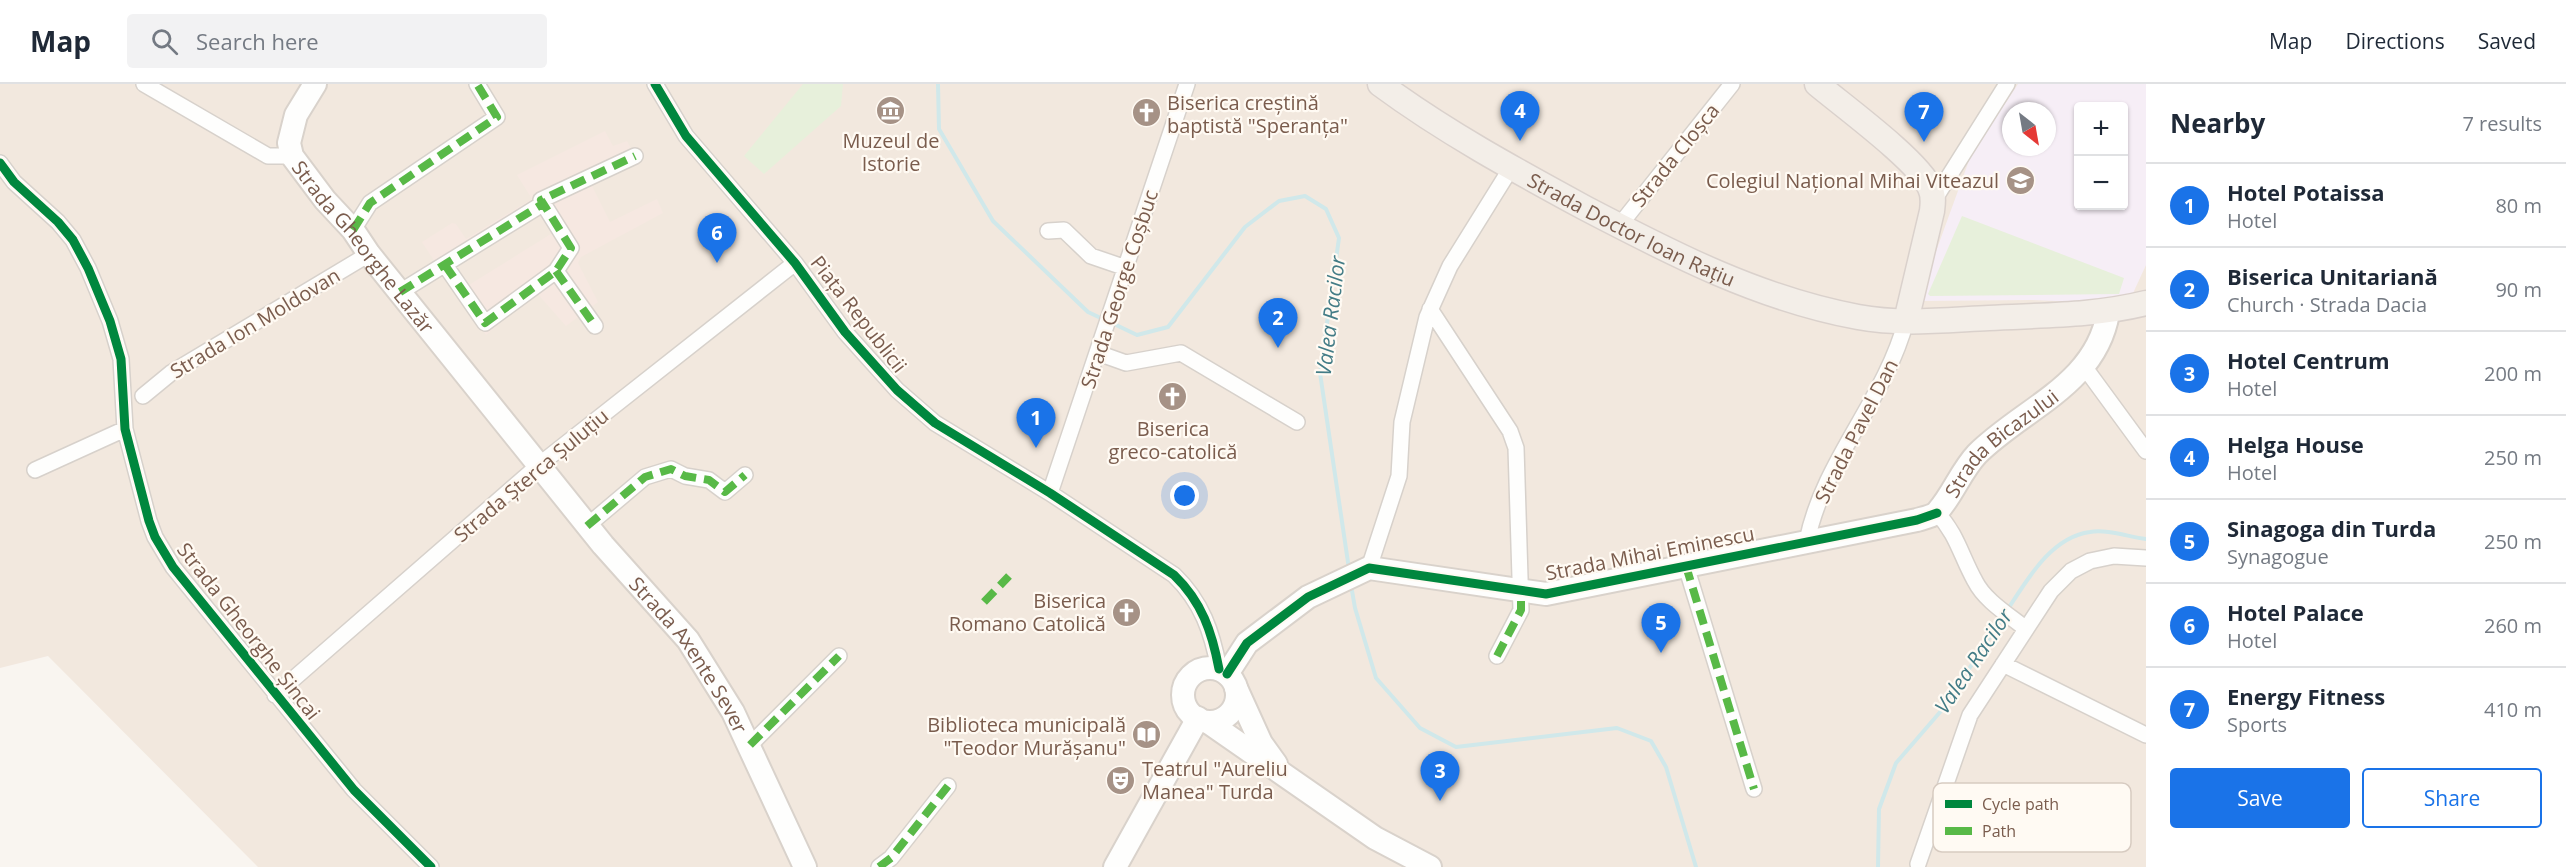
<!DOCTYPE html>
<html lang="en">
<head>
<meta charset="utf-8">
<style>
  :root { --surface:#fff; --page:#f2f2f3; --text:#1f2937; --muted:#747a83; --line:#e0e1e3; --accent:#1a73e8 }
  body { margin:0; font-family:"Open Sans",sans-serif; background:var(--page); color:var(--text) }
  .controls { position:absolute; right:18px; top:18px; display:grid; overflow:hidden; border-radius:6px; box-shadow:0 2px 4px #0004 }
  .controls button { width:54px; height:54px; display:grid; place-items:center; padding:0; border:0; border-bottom:2px solid var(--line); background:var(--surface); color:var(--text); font:30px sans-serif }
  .compass { position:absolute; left:2002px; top:18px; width:54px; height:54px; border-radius:50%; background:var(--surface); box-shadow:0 2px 4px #0004; rotate:149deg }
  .you { position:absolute; left:1185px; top:412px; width:21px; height:21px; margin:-15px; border:4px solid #fff; border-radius:50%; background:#1a73e8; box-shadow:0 0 0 9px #1a73e833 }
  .badge { display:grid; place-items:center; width:39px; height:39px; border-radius:50%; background:var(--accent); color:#fff; font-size:20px; font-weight:700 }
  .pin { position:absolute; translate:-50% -50px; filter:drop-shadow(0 2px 3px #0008) }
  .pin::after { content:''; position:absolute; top:32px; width:21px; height:18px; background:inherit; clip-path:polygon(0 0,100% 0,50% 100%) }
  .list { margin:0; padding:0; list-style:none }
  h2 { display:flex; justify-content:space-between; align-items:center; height:78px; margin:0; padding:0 24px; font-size:26px }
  h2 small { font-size:20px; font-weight:400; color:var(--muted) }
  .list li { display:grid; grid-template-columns:39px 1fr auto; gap:18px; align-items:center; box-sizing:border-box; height:84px; padding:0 24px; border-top:2px solid var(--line) }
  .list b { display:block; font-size:22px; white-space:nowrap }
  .list p { margin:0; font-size:20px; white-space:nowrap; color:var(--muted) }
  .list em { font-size:20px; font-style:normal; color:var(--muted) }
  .actions { display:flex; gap:12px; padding:18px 24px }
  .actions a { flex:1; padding:14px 0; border:2px solid var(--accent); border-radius:6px; text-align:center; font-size:21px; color:var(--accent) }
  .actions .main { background:var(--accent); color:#fff }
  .icon { flex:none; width:33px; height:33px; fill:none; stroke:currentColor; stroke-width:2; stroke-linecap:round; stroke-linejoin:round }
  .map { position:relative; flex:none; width:2146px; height:783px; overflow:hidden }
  header { display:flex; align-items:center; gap:36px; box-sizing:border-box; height:84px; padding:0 30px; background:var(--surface); border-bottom:2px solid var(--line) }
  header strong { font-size:28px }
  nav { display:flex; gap:33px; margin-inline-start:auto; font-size:21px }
  .search { width:420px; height:54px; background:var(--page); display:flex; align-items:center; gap:15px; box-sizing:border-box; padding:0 21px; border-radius:6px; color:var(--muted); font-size:22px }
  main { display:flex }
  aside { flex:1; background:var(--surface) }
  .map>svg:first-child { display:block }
  .residential { fill:#f2e8de; fill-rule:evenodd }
  .commercial { fill:#f6e8e1 }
  .education { fill:#f6eef6; fill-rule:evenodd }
  .green { fill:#e7f0db }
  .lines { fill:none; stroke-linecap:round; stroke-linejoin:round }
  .stream { stroke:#d0e8ea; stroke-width:4 }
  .street-casing { stroke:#d7d1cb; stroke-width:18 }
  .secondary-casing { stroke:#d9d2cb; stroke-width:26 }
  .primary-casing { stroke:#dad1cc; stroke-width:27 }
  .street { stroke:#fefefd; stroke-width:15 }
  .secondary { stroke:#fefefd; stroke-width:22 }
  .primary { stroke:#f3eee8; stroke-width:24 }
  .quiet { stroke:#58b947; stroke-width:8; stroke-dasharray:15 8; stroke-linecap:butt }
  .cycleway-casing { stroke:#fffaf3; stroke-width:13 }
  .cycleway { stroke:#00873e; stroke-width:9 }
  .labels { text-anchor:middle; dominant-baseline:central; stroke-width:4.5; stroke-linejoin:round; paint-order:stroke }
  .poi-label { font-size:20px; fill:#7a5c4d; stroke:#fffaf3; text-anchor:end }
  .street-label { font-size:20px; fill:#7a5c4d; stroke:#fffaf3 }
  .water-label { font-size:21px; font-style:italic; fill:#437c86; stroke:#fffaf3 }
  .key { fill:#fffaf3; stroke:#d7cbc1; stroke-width:1.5 }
  .key-label { font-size:16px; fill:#7a5c4d }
</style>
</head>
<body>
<header>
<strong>Map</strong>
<div class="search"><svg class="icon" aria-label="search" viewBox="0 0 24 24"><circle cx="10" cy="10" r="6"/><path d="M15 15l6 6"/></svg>Search here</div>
<nav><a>Map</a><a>Directions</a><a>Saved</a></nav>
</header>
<main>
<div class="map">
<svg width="2146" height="783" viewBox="0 0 2146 783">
  <rect width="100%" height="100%" fill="#f9f5f0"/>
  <path class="residential" d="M0,0H2146V783H258L48,572L0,584ZM2078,22H2124V122H2078ZM2011,27H2047V63H2011Z"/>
  <path class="commercial" d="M605,47L613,62L627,57L637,76L592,102L610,138L657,115L663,129L581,173L578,179L598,218L566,242L536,208L486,251L456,209L554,148L543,129L463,177L444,192L422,158L452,139L456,140L466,155L532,115L517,91Z"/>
  <path class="education" d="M2018,0H2146V181L2128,220L2031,216L1918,217L1971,71ZM2078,22H2124V122H2078ZM2011,27H2047V63H2011Z"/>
  <path class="green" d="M803,0H843L841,22L764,90L744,72Z
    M1962,132L2124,194L2119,210L1930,212L1928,210Z"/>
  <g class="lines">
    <path class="stream" d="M938,0L939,45L993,137L1088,228L1105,236
      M1112,239L1137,251L1168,243L1245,143L1279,117L1305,112L1326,125L1339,154L1320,289L1349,485
      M1351,501L1355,524L1376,594L1420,644L1456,663L1617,644L1651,657L1666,683L1696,783
      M2008,525C2027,496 2051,453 2090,448C2107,445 2129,453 2146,455
      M1878,783L1879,725L1896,679L1941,627L2004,532"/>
    <defs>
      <path id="street" d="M144,0L268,72H292
        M655,0L686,52L795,179L845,248L897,306L935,339L1050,409L1174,491C1202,518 1212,548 1219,585
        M0,79L14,98L58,138L73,156L88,184L110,237L121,275L125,345L149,437L155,453L173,483L354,706L431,783
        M1934,116L2007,0
        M1619,142L1732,0
        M353,146L370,119L497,33L477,0
        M1048,147L1064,146L1091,172L1126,184
        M445,181L485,239L556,187L571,164L541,116L635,72
        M556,187L595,242
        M400,208L544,119
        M1430,225L1510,347L1516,364L1521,526L1497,572
        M1098,269L1126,279L1181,269L1297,338
        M2083,281L2146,367
        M143,312L171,289L369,170
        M35,386L125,345
        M1050,409L1187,0
        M1937,429C1957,450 1961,472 1975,497C1985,517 2009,531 2026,545
        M587,442L645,393L671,385L685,392L709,396L725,408L745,391
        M1807,457C1823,377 1885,316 1906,237
        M1686,482L1754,705
        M1369,484L1399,392L1402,338L1427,233L1450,182L1511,84
        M2003,580L2146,651
        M275,611L539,381L795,179
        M750,661L839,572
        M1918,780L1970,631L2051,507L2071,487L2090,477L2114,472L2146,474
        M879,783L891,774L948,702"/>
      <g id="secondary">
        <path id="s1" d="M315,0L296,31L289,59L292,72L325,116L353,146L369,170L603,461L688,556L733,628L805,783"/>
        <circle cx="1210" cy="611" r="27"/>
        <path id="s2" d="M1227,590L1247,559L1308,513L1369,484L1546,510L1917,436C1923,434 1934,432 1938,427C1953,410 1961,387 1977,370C2023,324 2096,301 2108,229"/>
        <path d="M1236,604L1261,659L1276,680"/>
        <path d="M1208,638L1375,754L1430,783"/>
        <path d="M1115,783L1198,634"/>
      </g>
      <g id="primary">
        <path id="s3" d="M1380,0C1445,48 1515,86 1585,124C1673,170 1760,215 1858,233C1900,241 1946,236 1989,234C2042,231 2094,232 2146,219"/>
        <path d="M1817,0C1842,21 1920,78 1930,104C1934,112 1933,119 1932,127L1906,237"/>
      </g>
    </defs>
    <use href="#street" class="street-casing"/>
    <use href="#secondary" class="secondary-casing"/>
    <use href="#primary" class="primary-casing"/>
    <use href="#street" class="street"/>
    <use href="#secondary" class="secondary"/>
    <use href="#primary" class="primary"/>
    <path class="quiet" d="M353,146L370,119L497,33L477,0
      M445,181L485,239L556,187L571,164L541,116L635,72
      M556,187L595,242
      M400,208L544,119
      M587,442L645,393L671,385L685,392L709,396L725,408L745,391
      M1686,482L1754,705
      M984,518L1009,492
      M1497,572L1521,526V508
      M750,661L839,572
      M879,783L891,774L948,702"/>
    <defs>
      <path id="cycleway" d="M655,0L686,52L795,179L845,248L897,306L935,339L1050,409L1174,491C1202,518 1212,548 1219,585
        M0,79L14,98L58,138L73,156L88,184L110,237L121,275L125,345L149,437L155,453L173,483L354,706L431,783
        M1227,590L1247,559L1308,513L1369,484L1546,510L1917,436L1937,429"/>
    </defs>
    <use href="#cycleway" class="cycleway-casing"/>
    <use href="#cycleway" class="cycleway"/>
  </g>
  <defs>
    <symbol id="museum-disc" viewBox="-11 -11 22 22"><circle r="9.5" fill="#a69286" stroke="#fffaf3"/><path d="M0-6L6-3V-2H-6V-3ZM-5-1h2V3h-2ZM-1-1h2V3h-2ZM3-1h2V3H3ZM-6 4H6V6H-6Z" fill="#fff"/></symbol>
    <symbol id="church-disc" viewBox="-11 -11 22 22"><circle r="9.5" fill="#a69286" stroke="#fffaf3"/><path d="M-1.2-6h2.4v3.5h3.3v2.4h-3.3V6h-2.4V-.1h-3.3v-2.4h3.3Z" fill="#fff"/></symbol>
    <symbol id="school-disc" viewBox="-11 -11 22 22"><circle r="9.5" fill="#a69286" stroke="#fffaf3"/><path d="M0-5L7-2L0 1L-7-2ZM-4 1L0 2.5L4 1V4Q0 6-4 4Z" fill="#fff"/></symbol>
    <symbol id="library-disc" viewBox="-11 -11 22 22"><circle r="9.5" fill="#a69286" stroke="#fffaf3"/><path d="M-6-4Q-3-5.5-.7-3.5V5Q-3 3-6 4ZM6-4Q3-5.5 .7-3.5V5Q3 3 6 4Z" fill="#fff"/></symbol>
    <symbol id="theatre-disc" viewBox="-11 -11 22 22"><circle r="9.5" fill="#a69286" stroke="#fffaf3"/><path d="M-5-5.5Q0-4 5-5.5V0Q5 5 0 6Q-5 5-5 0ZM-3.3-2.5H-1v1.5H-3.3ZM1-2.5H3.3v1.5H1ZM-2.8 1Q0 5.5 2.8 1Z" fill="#fff"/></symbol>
  </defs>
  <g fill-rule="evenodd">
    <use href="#museum-disc" x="874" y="10" width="33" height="33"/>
    <use href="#church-disc" x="1130" y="12" width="33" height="33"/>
    <use href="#school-disc" x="2004" y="80" width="33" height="33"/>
    <use href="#church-disc" x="1156" y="296" width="33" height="33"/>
    <use href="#church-disc" x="1110" y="512" width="33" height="33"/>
    <use href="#library-disc" x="1130" y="634" width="33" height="33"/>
    <use href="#theatre-disc" x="1104" y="680" width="33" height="33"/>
  </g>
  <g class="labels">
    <g class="poi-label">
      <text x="1167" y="18" text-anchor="start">Biserica creștină<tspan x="1167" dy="23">baptistă "Speranța"</tspan></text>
      <text x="891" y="56" text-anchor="middle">Muzeul de<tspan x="891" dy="23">Istorie</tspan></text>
      <text x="1999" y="96">Colegiul Național Mihai Viteazul</text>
      <text x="1173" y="344" text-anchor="middle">Biserica<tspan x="1173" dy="23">greco-catolică</tspan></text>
      <text x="1106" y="516">Biserica<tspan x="1106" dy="23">Romano Catolică</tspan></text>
      <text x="1126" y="640">Biblioteca municipală<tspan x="1126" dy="23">"Teodor Murășanu"</tspan></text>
      <text x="1142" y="684" text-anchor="start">Teatrul "Aureliu<tspan x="1142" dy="23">Manea" Turda</tspan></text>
    </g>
    <g class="street-label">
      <text transform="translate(1675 71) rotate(-51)">Strada Cloșca</text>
      <text stroke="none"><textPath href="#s3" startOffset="291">Strada Doctor Ioan Rațiu</textPath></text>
      <text stroke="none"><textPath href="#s1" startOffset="194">Strada Gheorghe Lazăr</textPath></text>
      <text transform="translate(1119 205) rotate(-72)">Strada George Coșbuc</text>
      <text transform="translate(859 230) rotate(52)">Piața Republicii</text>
      <text transform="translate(255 239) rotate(-31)">Strada Ion Moldovan</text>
      <text transform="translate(1856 347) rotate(-63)">Strada Pavel Dan</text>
      <text stroke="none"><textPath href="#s2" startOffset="855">Strada Bicazului</textPath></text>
      <text transform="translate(531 391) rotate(-40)">Strada Șterca Șuluțiu</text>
      <text transform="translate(1650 469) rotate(-11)">Strada Mihai Eminescu</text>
      <text transform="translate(249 547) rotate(52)">Strada Gheorghe Șincai</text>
      <text stroke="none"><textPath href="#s1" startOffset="717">Strada Axente Sever</textPath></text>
    </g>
    <g class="water-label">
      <text transform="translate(1330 232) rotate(-83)">Valea Racilor</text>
      <text transform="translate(1973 577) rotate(-56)">Valea Racilor</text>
    </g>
  </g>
  <rect x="1933" y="699" width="198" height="69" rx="9" class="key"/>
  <rect x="1945" y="716" width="27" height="8" fill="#00873e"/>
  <rect x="1945" y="743" width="27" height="8" fill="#58b947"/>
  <g class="key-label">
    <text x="1982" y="726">Cycle path</text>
    <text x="1982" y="753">Path</text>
  </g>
</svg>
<div class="controls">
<button>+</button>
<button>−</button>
</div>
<svg class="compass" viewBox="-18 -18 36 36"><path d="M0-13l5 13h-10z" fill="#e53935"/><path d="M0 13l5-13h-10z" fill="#747a83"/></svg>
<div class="you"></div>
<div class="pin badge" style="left:1036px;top:364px">1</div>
<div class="pin badge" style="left:1278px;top:264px">2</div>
<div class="pin badge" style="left:1440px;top:717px">3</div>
<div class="pin badge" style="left:1520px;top:57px">4</div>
<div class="pin badge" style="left:1661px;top:569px">5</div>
<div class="pin badge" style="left:717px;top:179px">6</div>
<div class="pin badge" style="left:1924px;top:58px">7</div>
</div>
<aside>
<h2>Nearby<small>7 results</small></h2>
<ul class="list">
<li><span class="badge">1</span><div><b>Hotel Potaissa</b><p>Hotel</p></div><em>80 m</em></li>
<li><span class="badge">2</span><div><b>Biserica Unitariană</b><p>Church · Strada Dacia</p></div><em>90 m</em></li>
<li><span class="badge">3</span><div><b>Hotel Centrum</b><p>Hotel</p></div><em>200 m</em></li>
<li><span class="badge">4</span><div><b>Helga House</b><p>Hotel</p></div><em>250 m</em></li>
<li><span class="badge">5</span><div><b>Sinagoga din Turda</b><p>Synagogue</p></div><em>250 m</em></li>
<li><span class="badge">6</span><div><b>Hotel Palace</b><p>Hotel</p></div><em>260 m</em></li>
<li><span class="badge">7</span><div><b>Energy Fitness</b><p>Sports</p></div><em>410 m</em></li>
</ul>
<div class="actions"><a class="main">Save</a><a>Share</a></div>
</aside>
</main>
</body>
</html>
